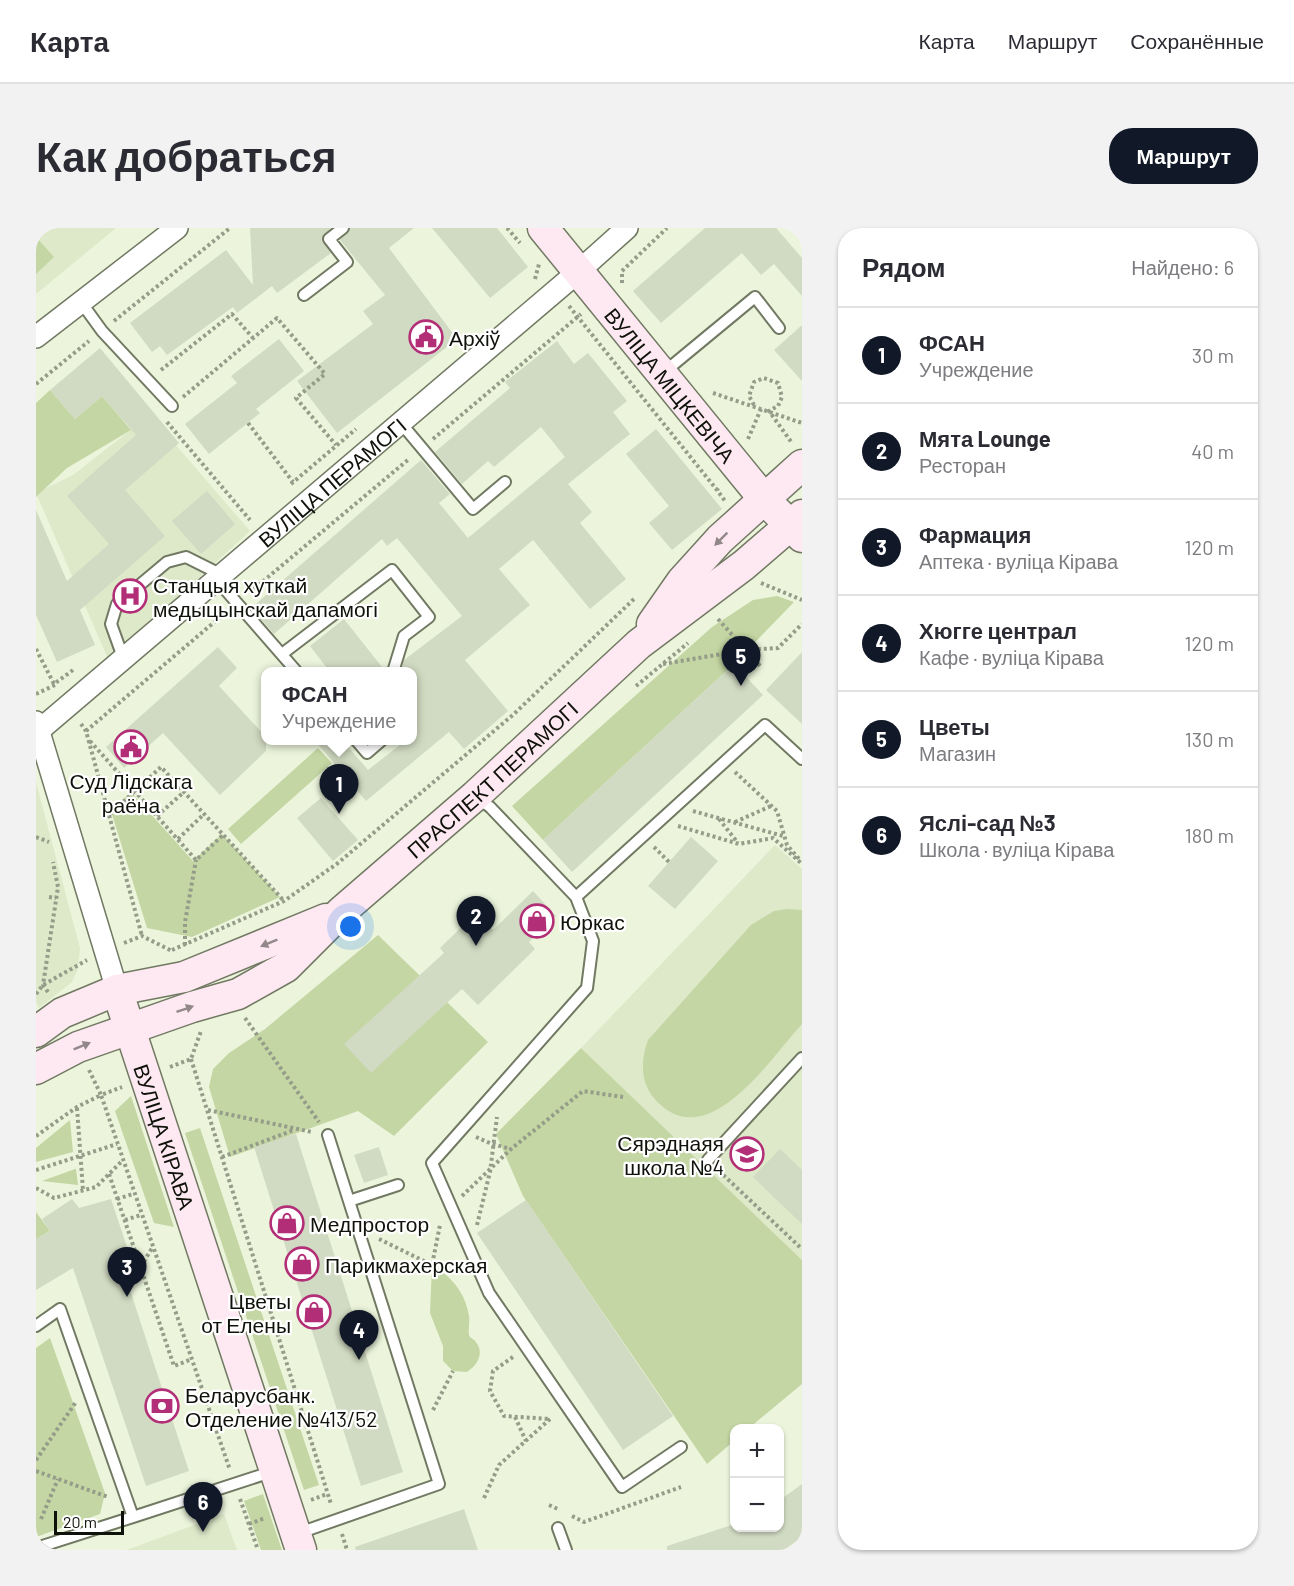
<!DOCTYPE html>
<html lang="ru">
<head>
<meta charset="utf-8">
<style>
  :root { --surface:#fff; --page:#f2f2f3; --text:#2b2b33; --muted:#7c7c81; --line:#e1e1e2; --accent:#111827 }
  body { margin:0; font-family:Barlow,sans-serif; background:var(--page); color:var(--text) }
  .controls { position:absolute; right:18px; bottom:18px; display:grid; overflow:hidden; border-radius:12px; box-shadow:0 2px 4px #0004 }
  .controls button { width:54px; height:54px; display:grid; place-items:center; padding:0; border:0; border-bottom:2px solid var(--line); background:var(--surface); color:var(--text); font:30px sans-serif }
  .scale { position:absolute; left:18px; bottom:15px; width:70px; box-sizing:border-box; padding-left:6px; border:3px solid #0f120a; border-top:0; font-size:16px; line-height:21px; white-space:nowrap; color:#0f120a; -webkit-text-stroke:4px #fff; paint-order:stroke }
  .you { position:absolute; left:315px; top:699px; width:21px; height:21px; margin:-15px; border:4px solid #fff; border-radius:50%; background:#1a73e8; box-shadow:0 0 0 9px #1a73e833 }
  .badge { display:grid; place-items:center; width:39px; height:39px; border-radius:50%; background:var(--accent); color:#fff; font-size:20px; font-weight:700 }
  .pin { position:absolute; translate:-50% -50px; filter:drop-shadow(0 2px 3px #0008) }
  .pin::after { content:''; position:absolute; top:32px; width:21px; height:18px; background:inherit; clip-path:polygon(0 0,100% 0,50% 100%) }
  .popup { position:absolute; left:225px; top:439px; width:156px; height:78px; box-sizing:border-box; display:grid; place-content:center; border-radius:12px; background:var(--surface); filter:drop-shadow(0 2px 4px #0005); font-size:20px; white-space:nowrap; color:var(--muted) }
  .popup b { font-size:22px; color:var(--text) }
  .popup::after { content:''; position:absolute; left:50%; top:100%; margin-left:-12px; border:12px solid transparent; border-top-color:var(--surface) }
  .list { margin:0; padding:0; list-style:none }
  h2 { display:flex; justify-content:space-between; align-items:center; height:78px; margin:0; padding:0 24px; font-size:26px }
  h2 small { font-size:20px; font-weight:400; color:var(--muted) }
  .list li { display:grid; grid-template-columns:39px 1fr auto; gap:18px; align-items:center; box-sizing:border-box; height:96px; padding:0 24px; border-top:2px solid var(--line) }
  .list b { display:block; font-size:22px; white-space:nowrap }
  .list p { margin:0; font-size:20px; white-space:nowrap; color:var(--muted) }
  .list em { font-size:20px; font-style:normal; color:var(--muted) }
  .map { position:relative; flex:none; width:766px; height:1322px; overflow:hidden; border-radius:24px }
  header { display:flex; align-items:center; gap:36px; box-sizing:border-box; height:84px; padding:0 30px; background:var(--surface); border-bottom:2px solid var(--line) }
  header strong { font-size:28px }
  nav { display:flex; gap:33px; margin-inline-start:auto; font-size:21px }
  .intro { display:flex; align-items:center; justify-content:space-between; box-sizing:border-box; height:144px; padding:0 36px }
  h1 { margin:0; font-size:42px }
  .button { padding:15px 27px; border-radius:24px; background:var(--accent); color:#fff; font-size:21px; font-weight:700 }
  main { display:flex; gap:36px; padding:0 36px }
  aside { flex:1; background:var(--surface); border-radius:24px; box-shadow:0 2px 4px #0004 }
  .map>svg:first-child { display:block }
  .built { fill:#dde9c9 }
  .green { fill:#c4d6a3 }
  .building { fill:#d1dac2 }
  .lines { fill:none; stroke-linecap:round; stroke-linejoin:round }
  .lane-casing { stroke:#717963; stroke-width:14 }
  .street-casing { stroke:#717963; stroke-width:24 }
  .secondary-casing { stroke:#717963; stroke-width:33 }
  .path { stroke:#959c89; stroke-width:4; stroke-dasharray:3 3; stroke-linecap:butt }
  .lane { stroke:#fff; stroke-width:10 }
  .street { stroke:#fff; stroke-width:21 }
  .secondary { stroke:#fee9f2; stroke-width:30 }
  .oneway { fill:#92888a }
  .labels { text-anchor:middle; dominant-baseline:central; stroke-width:4.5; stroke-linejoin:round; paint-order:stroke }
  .poi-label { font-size:21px; fill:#0f120a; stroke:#fff; text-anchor:start }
  .street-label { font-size:21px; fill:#0f120a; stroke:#fff }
</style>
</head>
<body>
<header>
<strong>Карта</strong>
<nav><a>Карта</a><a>Маршрут</a><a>Сохранённые</a></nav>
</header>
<div class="intro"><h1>Как добраться</h1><a class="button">Маршрут</a></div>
<main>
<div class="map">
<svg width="766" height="1322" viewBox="0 0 766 1322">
  <rect width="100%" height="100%" fill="#ecf5dc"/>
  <path class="built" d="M0,0H80L0,66Z
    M114,187L214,303L73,433L0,265L37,247Z
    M0,554L44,720L42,741L36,754L3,780L0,774Z
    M739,617L766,641V1032L545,820Z
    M188,1286L201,1322H91Z"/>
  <path class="green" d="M0,9L18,29L0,46Z
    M14,162L39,191L66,168L95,202L31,240L0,269V175Z
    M741,368L758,374L698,436L507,612L476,578L676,399L717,372Z
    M282,520L296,535L205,616L192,601Z
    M95,564L157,633L186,606L244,669L156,709L111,700L75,583Z
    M752,681L766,682V796C733,832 669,932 617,869C604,852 605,831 612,812L715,697L738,683Z
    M342,707L452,814L358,908L322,883L194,929L173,859L177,841L193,825L229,801Z
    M545,820L766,1032V1156L713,1200H698V1213L671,1236L487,968L460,906Z
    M95,868L138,999L118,995L79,883Z
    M34,892L37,924L0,934V920Z
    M164,900L283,1257L268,1262L149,905Z
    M40,941L42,957L6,953L39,941Z
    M0,984L14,1003L0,1011Z
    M396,1037C416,1049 429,1064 433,1088C434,1094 432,1101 433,1107C434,1110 436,1110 439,1113C449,1124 442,1137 431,1144L417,1143L407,1133V1118L394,1085Z
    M14,1110L69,1265L64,1286L0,1309V1120Z
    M227,1266L246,1322H225L208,1273Z"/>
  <path class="building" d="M214,0H295L286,11L295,25L241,65L236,58L201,85L197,79L131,127L124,118L116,124L94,95L190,22L217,57Z
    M314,0H378L353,20L421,111L301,205L261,153L337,96L327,83L349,67L304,12Z
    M396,0H461L492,39L454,70Z
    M669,0H740L766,30V68L738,36L725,47L706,25L625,95L597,63Z
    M766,97V153L738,122Z
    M243,111L268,143L220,181L224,185L173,226L149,196L201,155L195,148Z
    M521,113L538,136L552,125L591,173L577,184L594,206L532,256L556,284L544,295L590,351L554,381L497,312L463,341L494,377L429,432L472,483L428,521L413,504L330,573L279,513H307L332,542L369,513H376V444H365L368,432L426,388L361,310L351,318L346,311L238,406L215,380L385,232L414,266L403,275L432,310L529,229L505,199L458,239L452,233L426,256L399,224L474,160L469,154Z
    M64,120L143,215L89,262L129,308L44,382L59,417L21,434L0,387V282L31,353L73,316L31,268L100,207L66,168L39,191L14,162Z
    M620,201L686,281L636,322L613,295L633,278L590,226Z
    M171,263L199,296L165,326L136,293Z
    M308,391L350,444H294L274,418Z
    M182,419L201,440L183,458L230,509V523L184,567L127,505L88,540L70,519Z
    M766,424V496L730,462Z
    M698,436L727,467L536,644L507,612Z
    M285,570L322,612L297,633L261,590Z
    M655,609L682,633L639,681L612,658Z
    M497,663L520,688L493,714L499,721L442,777L426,761L335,845L308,816L408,725L404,720L440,685L457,702Z
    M260,906L367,1244L325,1258L218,919Z
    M343,919L352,947L328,955L318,927Z
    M744,921L766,942V996L717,949Z
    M36,971L43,980L75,971L92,1022L82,1025L153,1243L110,1258L37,1040L0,1062V1011L14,1003L6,991Z
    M490,972L637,1188L587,1222L441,1005Z
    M766,1256V1309L748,1322H631V1318L699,1296V1299H744V1272Z
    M428,1281L442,1322H320L319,1319Z"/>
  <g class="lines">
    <defs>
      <path id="lane" d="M268,67L311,34L293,11L307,0
        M45,74L66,103L136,178
        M627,145L719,69L743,100
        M364,194L437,281L469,254
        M180,351L261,444
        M246,426L356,342L393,389L368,408L357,444
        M88,432L75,396L81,376L131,334L150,329L184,346
        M320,512L331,525L346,512
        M440,569L454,579L540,669L557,713L551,760L396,935L453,1065L586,1259L645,1219
        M540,669L729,497L766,531
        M672,932L766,830
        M313,973L362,957
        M0,1098L24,1081L97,1289L238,1243
        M522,1300L530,1322
        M263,1305L403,1256L292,907
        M0,1320L97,1289"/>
      <g id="street">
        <path d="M0,109L141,0"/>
        <path d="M0,494L81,762"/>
        <path id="s1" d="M0,505L543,43L591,0"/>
      </g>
      <g id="secondary">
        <path id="s2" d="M507,0L728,271L766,309"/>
        <path d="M616,396L646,353L684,311L766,237"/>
        <path id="s3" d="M81,762L265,1322"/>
        <path d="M0,804L26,785L81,762L148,749L290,691"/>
        <path id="s4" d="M0,841L42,819L156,779L202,766L250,739L306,683L439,568L603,416L708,337L766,287"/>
      </g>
    </defs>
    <use href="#lane" class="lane-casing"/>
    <use href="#street" class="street-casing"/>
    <use href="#secondary" class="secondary-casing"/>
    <path class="path" d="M471,0L484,15
      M499,51L503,36
      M586,55V43L631,0
      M533,78L681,262
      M78,93L194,0
      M125,142L196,86L217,110
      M0,156L53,113
      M677,165L766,195
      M147,169L241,90L289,146L260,170L300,217
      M718,177L713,168L718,154L728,150L742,155L746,169L742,178L733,183L756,215
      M131,194L214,292
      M212,195L257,254
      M397,211L545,86
      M712,211L725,181
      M255,256L320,201
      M682,260L681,262L689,273
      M725,355L766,372
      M213,365L373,231
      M682,391L725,439
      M0,421L18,456L37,442
      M627,436L709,422L742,420L766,396
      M600,458L652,415
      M0,466L19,457
      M45,496L50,503L106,708
      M50,503L189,385
      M54,513L160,632L187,607
      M699,544L741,583L751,617L764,632
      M657,583L747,608
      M74,586L125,539L248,673
      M121,588L148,564
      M683,591L702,615
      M699,594L735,578
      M642,598L703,616L737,610L766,636
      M0,609L13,614
      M142,611L168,586
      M618,619L633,634
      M13,669L20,670
      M88,715L106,708L136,723
      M149,717V694L160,632
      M136,722L248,673L302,635L478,486L599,370
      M12,764L7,757L22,659L17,634
      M0,766L7,757L51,732
      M209,790L283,894
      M155,831L295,1276
      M134,839L155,831L165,803
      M53,842L65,867L86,859
      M41,880L47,962
      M172,882L276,904
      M0,908L41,879L65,867L194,1242
      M440,909L456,916L475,921
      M186,929L258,902
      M0,942L81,916
      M683,943L766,1021
      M73,946L138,1138L156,1131
      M0,960L18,970L60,959L86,933
      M426,968L475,921L547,863L587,869
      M81,971L97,966
      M89,992L105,987
      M441,997L454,944L461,889
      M343,1011L396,1037L404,997
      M105,1039L116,1020
      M477,1129L457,1143L454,1163L468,1188L514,1191
      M397,1182L417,1143
      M479,1189L490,1213
      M0,1232L40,1174
      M0,1243L72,1269
      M448,1270L463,1237L514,1191
      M204,1271L222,1322
      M275,1272L291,1266
      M513,1277L524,1282
      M536,1288L548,1294L645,1259
      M5,1291L22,1251
      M213,1296L229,1290
      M306,1306L311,1322"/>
    <use href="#lane" class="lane"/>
    <use href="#street" class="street"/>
    <use href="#secondary" class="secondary"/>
  </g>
  <defs><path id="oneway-solid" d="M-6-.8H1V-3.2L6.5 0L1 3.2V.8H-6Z" transform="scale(1.5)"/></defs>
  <g class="oneway">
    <use href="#oneway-solid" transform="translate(685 311) rotate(135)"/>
    <use href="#oneway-solid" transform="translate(233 715) rotate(158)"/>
    <use href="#oneway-solid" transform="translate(149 781) rotate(-19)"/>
    <use href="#oneway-solid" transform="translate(46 818) rotate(-22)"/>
  </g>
  <defs>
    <symbol id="civic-ring" viewBox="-11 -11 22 22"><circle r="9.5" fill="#fff" stroke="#b22e76" stroke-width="1.5"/><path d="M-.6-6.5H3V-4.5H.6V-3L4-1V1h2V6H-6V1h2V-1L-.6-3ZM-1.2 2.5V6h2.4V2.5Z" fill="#b22e76"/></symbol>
    <symbol id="hospital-ring" viewBox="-11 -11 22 22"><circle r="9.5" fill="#fff" stroke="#b22e76" stroke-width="1.5"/><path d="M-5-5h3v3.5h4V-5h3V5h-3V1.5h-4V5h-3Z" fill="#b22e76"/></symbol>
    <symbol id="shop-ring" viewBox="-11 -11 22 22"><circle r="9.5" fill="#fff" stroke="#b22e76" stroke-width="1.5"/><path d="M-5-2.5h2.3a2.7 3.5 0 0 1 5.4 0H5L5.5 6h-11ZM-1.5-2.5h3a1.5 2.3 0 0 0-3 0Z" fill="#b22e76"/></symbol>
    <symbol id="school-ring" viewBox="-11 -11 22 22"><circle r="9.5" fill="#fff" stroke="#b22e76" stroke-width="1.5"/><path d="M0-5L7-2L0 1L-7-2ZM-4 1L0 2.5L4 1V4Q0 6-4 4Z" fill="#b22e76"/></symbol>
    <symbol id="bank-ring" viewBox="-11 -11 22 22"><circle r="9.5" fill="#fff" stroke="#b22e76" stroke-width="1.5"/><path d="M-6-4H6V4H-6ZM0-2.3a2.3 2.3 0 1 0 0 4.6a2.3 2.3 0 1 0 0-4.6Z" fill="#b22e76"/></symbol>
  </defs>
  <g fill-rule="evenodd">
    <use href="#civic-ring" x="371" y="90" width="38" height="38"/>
    <use href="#hospital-ring" x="75" y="349" width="38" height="38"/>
    <use href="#civic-ring" x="76" y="500" width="38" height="38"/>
    <use href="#shop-ring" x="482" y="674" width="38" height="38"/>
    <use href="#school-ring" x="692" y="907" width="38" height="38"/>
    <use href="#shop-ring" x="232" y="976" width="38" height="38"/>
    <use href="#shop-ring" x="247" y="1017" width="38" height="38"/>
    <use href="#shop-ring" x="259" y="1065" width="38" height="38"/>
    <use href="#bank-ring" x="107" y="1159" width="38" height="38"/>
  </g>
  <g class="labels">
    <g class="poi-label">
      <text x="413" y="109">Архіў</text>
      <text x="117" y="356">Станцыя хуткай<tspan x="117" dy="24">медыцынскай дапамогі</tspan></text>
      <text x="95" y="552" text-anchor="middle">Суд Лідскага<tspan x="95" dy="24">раёна</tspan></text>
      <text x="524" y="693">Юркас</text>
      <text x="688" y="914" text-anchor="end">Сярэднаяя<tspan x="688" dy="24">школа №4</tspan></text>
      <text x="274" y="995">Медпростор</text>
      <text x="289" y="1036">Парикмахерская</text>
      <text x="255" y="1072" text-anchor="end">Цветы<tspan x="255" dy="24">от Елены</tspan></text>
      <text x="149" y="1166">Беларусбанк.<tspan x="149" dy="24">Отделение №413/52</tspan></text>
    </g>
    <g class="street-label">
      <text stroke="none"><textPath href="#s2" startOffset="202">ВУЛІЦА МІЦКЕВІЧА</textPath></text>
      <text stroke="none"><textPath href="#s1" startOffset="388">ВУЛІЦА ПЕРАМОГІ</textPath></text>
      <text stroke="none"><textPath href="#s4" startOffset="550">ПРАСПЕКТ ПЕРАМОГІ</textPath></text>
      <text stroke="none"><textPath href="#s3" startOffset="154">ВУЛІЦА КІРАВА</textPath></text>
    </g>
  </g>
</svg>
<div class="controls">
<button>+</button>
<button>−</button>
</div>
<div class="scale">20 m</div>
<div class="you"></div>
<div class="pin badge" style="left:303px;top:586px">1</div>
<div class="popup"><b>ФСАН</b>Учреждение</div>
<div class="pin badge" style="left:440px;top:718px">2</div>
<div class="pin badge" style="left:91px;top:1069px">3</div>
<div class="pin badge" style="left:323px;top:1132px">4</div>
<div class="pin badge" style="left:705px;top:458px">5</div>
<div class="pin badge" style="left:167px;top:1304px">6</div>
</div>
<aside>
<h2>Рядом<small>Найдено: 6</small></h2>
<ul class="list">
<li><span class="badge">1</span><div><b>ФСАН</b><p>Учреждение</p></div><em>30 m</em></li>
<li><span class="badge">2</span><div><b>Мята Lounge</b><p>Ресторан</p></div><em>40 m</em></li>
<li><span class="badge">3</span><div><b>Фармация</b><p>Аптека · вуліца Кірава</p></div><em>120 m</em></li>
<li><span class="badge">4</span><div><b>Хюгге централ</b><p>Кафе · вуліца Кірава</p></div><em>120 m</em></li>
<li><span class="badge">5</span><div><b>Цветы</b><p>Магазин</p></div><em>130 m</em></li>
<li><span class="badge">6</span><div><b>Яслі-сад №3</b><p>Школа · вуліца Кірава</p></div><em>180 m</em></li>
</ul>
</aside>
</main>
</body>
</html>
